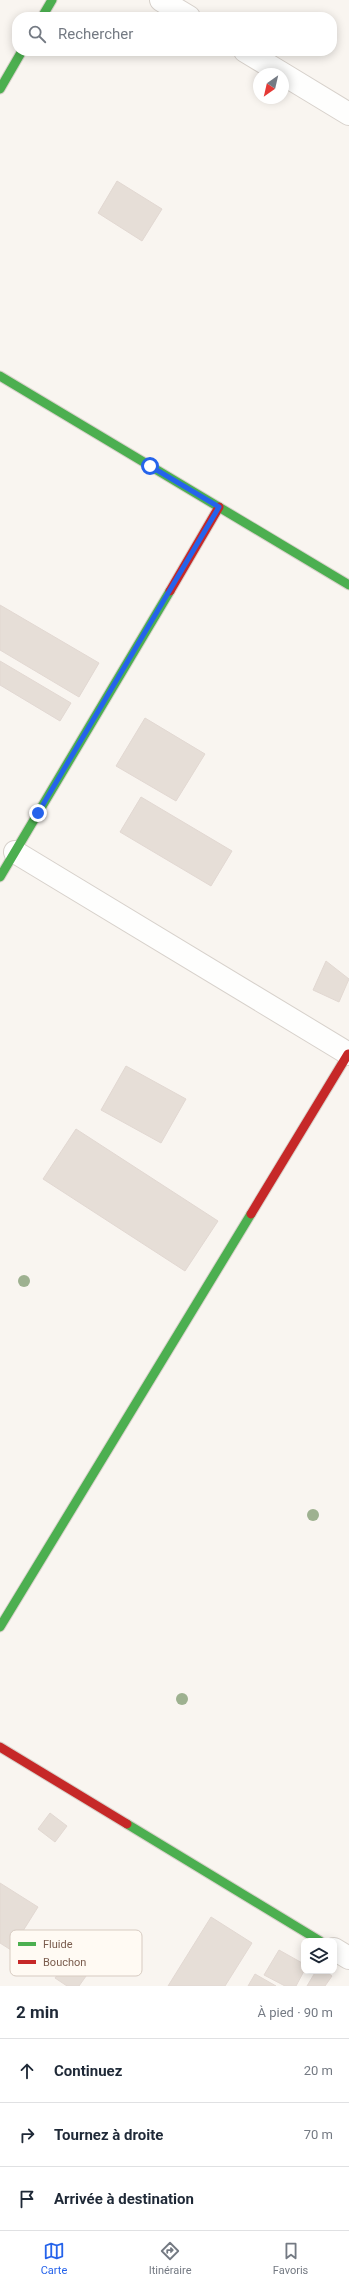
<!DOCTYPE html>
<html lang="fr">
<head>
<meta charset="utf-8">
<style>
  :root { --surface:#fff; --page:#f6f6f7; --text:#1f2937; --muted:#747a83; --line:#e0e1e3; --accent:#2563eb }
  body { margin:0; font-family:Roboto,sans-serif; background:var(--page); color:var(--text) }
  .controls { position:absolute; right:12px; bottom:12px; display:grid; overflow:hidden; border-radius:8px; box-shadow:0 2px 10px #0003 }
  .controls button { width:36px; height:36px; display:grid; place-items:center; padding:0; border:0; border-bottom:1px solid var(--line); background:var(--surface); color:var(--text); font:20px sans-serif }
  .compass { position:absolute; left:253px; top:68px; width:36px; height:36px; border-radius:50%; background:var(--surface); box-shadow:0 2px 10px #0003; rotate:214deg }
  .stop { position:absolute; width:12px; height:12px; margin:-9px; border:3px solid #2563eb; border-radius:50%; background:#fff }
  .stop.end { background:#2563eb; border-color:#fff; box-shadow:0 1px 4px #0008 }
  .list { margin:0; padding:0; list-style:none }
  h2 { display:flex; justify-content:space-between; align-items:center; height:52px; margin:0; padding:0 16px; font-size:17px }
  h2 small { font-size:13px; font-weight:400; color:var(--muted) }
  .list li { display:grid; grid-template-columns:26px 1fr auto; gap:12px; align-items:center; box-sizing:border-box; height:64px; padding:0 16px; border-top:1px solid var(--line) }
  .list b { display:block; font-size:15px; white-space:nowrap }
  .list em { font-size:13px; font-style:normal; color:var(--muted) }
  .icon { flex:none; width:22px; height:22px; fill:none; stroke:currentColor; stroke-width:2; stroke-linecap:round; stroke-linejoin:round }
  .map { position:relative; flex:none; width:349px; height:1986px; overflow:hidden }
  .search { position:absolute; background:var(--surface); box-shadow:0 2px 10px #0003; left:12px; right:12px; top:12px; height:44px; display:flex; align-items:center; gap:10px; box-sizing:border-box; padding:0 14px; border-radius:16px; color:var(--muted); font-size:15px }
  .sheet { height:244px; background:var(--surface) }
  nav { display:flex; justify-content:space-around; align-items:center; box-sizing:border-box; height:56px; border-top:1px solid var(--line); background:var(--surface); font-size:11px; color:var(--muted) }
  nav a { display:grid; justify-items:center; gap:2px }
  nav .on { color:var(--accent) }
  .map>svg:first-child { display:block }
  .building { fill:#e6ded7; stroke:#e2d8d2 }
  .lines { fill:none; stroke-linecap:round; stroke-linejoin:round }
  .street-casing { stroke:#d7d1cb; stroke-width:24 }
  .fast-casing { stroke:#d9d2cb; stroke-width:11 }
  .jam-casing { stroke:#d9d2cb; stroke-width:11 }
  .street { stroke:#fefefd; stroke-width:22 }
  .fast { stroke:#4caf50; stroke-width:9 }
  .jam { stroke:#c62828; stroke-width:9 }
  .tree { fill:#9eb190 }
  .route { stroke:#2563eb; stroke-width:5 }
  .key { fill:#fffaf3; stroke:#d7cbc1; stroke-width:1 }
  .key-label { font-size:11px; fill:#7a5c4d }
</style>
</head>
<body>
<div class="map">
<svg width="349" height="1986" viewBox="0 0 349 1986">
  <rect width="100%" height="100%" fill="#f9f5f0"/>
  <path class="building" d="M117,181L162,209L142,241L98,213Z
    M0,605L99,663L79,697L0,650Z
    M0,661L71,703L60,721L0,685Z
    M145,718L205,754L176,801L116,766Z
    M141,797L232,851L211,886L120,832Z
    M326,961L349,979L339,1002L313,990Z
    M126,1066L186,1099L161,1143L101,1110Z
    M76,1129L218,1221L185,1271L43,1179Z
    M50,1813L67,1826L55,1842L38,1829Z
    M0,1883L38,1907L11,1950L0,1943Z
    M211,1917L252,1943L225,1986H168Z
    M88,1932L108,1945L79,1986H67L55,1978Z
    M279,1950L304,1964V1971L296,1986H285L264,1975Z
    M316,1971H325L332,1976L325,1986H307Z
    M255,1974L276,1986H248Z"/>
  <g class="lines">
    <defs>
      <path id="street" d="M161,0L189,17
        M245,51L283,74
        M283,74L349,114
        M15,852L349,1054
        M334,1949L349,1958"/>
      <path id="fast" d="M42,17L52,0
        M0,89L22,51
        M0,376L349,585
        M0,877L170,591
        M0,1627L251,1214
        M127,1824L320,1941"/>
      <path id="jam" d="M170,591L219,507
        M251,1214L348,1054
        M0,1747L127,1824"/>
    </defs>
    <use href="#street" class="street-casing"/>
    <use href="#fast" class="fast-casing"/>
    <use href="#jam" class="jam-casing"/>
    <use href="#street" class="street"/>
    <use href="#fast" class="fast"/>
    <use href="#jam" class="jam"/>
  </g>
  <g class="tree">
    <circle cx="24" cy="1281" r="6"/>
    <circle cx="313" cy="1515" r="6"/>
    <circle cx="182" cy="1699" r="6"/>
  </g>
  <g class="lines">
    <path class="route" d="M38,813L219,507L150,466"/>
  </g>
  <rect x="10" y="1930" width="132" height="46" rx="6" class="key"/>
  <rect x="18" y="1942" width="18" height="4" fill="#4caf50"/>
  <rect x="18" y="1960" width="18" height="4" fill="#c62828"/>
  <g class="key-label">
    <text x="43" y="1948">Fluide</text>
    <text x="43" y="1966">Bouchon</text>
  </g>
</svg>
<div class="controls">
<button><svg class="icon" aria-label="layers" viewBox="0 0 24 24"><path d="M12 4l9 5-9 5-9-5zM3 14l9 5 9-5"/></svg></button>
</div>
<svg class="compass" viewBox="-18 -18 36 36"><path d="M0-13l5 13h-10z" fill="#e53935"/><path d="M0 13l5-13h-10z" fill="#747a83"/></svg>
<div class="stop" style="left:150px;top:466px"></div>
<div class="stop end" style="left:38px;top:813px"></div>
<div class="search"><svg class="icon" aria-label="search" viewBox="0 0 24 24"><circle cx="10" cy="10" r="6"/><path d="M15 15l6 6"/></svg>Rechercher</div>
</div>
<section class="sheet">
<h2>2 min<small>À pied · 90 m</small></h2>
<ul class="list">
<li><svg class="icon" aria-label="ahead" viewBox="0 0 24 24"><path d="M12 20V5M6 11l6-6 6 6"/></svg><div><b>Continuez</b></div><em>20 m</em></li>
<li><svg class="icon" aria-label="right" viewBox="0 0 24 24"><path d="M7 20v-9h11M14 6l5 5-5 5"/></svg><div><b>Tournez à droite</b></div><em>70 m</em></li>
<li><svg class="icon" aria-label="arrive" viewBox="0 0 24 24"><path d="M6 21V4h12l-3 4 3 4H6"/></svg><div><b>Arrivée à destination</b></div></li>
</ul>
</section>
<nav>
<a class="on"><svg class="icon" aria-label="map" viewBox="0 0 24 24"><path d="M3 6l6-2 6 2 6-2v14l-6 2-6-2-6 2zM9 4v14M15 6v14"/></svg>Carte</a>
<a><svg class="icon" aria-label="directions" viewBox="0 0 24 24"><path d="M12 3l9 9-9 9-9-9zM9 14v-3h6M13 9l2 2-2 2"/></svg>Itinéraire</a>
<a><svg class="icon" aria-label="saved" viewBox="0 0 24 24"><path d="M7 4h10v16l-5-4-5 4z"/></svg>Favoris</a>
</nav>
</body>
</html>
